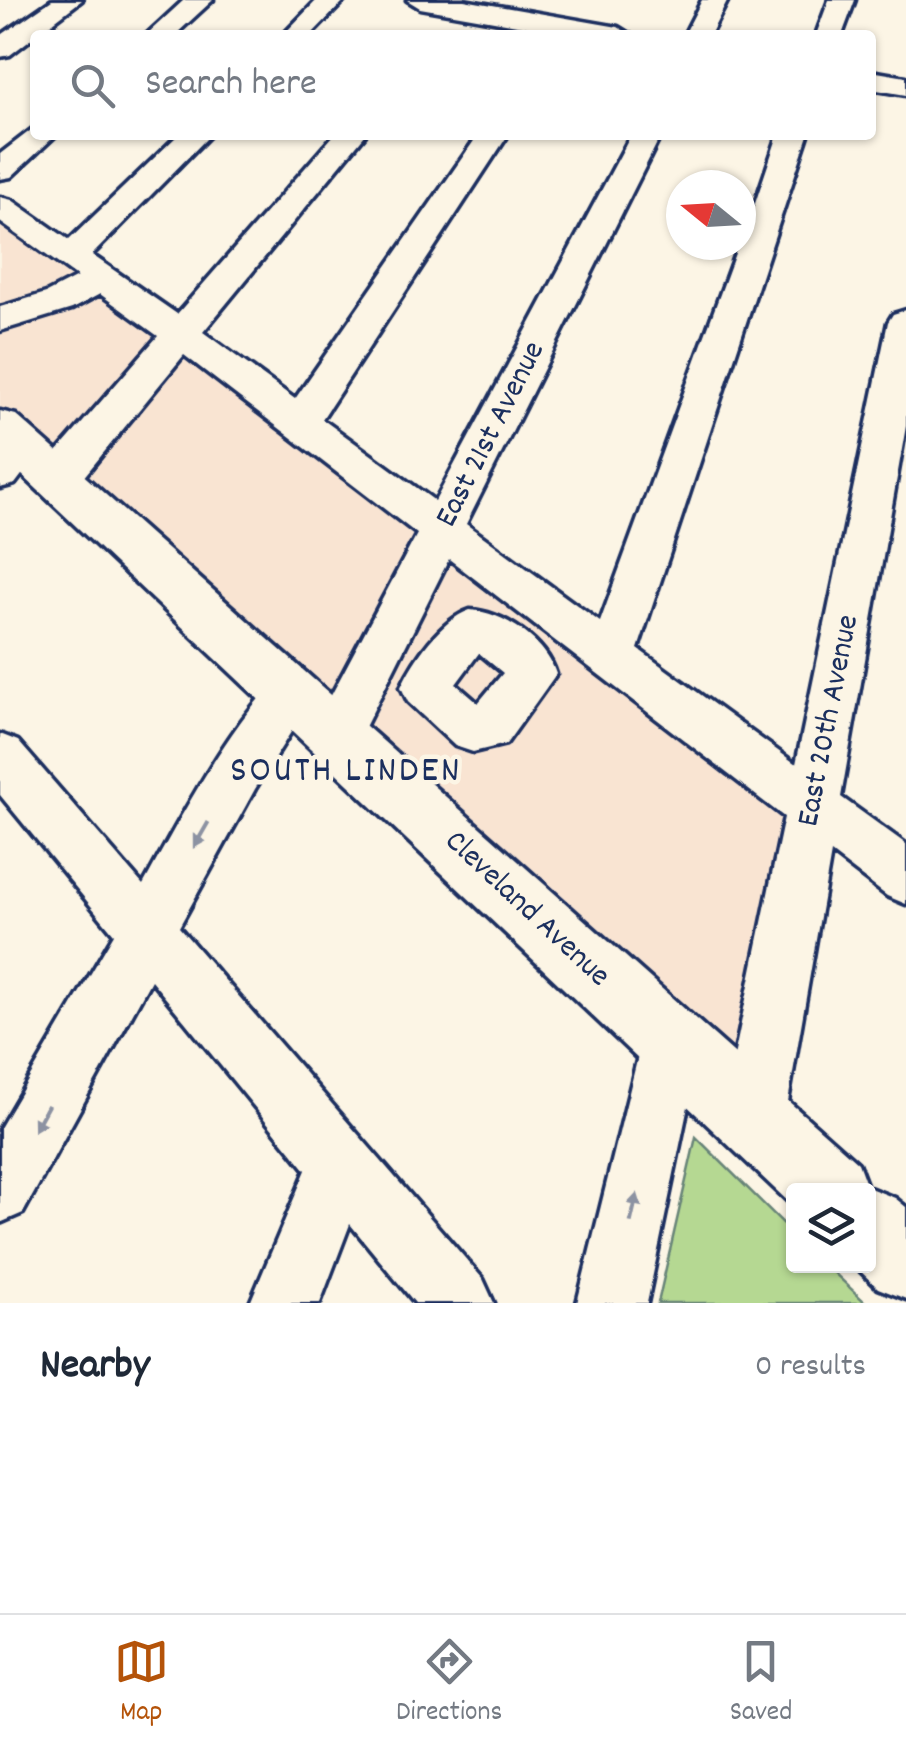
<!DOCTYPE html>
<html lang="en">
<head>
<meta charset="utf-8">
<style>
  :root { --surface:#fff; --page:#f2f2f3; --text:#1f2937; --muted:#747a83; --line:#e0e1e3; --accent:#b45309 }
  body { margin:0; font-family:Dekko,sans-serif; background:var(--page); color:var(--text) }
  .controls { position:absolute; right:30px; bottom:30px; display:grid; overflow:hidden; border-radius:10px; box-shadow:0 2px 8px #0004 }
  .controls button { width:90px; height:90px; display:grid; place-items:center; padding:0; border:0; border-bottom:2px solid var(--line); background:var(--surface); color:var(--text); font:50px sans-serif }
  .compass { position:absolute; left:666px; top:170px; width:90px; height:90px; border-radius:50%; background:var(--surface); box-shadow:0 2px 8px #0004; rotate:288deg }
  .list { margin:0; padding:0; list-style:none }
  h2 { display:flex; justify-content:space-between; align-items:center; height:130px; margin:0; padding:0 40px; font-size:42px }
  h2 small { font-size:32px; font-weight:400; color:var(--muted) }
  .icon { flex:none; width:55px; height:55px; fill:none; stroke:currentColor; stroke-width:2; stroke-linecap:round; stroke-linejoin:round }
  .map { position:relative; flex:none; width:906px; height:1303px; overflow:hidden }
  .search { position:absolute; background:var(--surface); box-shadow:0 2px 8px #0004; left:30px; right:30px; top:30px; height:110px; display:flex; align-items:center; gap:25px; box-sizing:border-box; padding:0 35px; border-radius:10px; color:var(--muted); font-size:38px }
  .sheet { height:310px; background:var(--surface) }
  nav { display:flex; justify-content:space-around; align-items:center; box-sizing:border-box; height:140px; border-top:2px solid var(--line); background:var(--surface); font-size:28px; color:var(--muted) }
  nav a { display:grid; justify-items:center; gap:5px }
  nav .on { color:var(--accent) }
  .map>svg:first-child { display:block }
  .built { fill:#f9e4d2 }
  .green { fill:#b5d892; stroke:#688478; stroke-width:2.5 }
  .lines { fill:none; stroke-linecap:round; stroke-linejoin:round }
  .minor-casing { stroke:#1b2f5e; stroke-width:7 }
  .major-casing { stroke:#1b2f5e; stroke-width:7 }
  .minor { fill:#fcf5e5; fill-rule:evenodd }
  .major { fill:#fcf5e5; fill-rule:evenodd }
  .oneway { fill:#8c92a2 }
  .labels { text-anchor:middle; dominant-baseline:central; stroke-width:9; stroke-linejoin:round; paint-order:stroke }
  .street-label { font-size:32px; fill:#1b2f5e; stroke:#fcf5e5 }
  .quarter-label { font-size:38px; letter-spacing:2.5px; fill:#1b2f5e; stroke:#fcf5e5 }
</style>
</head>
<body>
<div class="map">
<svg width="906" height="1303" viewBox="0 0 906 1303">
  <rect width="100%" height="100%" fill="#fcf5e5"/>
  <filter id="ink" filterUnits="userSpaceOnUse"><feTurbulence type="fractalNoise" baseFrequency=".01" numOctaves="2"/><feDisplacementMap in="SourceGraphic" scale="20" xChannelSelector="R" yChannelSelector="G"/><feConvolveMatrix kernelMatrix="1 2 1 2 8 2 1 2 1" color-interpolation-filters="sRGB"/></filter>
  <g filter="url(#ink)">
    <path class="built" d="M0,208L814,812L756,1123L26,445L0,472Z"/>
    <path class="green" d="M696,1137L793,1233L794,1266H827L866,1303H658Z"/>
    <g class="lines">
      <defs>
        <path id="minor" d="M52,0H82L10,55L0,57V36Z
          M184,0H213L175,35H146Z
          M317,0H345L311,35H283Z
          M407,0H464L618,27L631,35H573L420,8Z
          M702,0H728L710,35H684Z
          M829,0H855L842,35H816Z
          M871,71L906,77V95L871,89Z
          M35,127V135H56L11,177L0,179V154Z
          M178,135H210L92,255L177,314L334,135H365L203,332L295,399L478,135H508L322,419L435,501L631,135H661L466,524L600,622L738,245H741L778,135H808L638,649L796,764L888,322L893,314L906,310V426L841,797L906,844V904L887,896L831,853L785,1119L775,1141L753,1151L731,1141L721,1119L784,817L449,559L353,751L335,757L317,751L310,735L417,534L184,355L73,490L58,494L43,490L37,479L43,468L158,336L100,294L72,309L0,331V307L46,293L77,277L0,222V197L12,200L69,240Z
          M23,432L37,437L43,447L15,484L0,488V446L9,437Z
          M470,610C504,612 546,641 556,674L506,744L473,752L455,746L408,702L401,687C414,659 441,620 470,610ZM479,653L503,673L478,703L456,684Z
          M291,673L308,679L315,694L255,789L179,927L483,1279L494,1303H415L350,1224L320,1303H250L306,1170L151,980L23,1213L0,1223V1128L114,934L0,795V734L18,741L143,885C170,838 246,689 291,673Z
          M671,1014L692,1023L701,1044L647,1303H577L641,1044L650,1023Z"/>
        <path id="major" d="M0,411L16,415L858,1163L867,1187L895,1198L906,1207V1299L878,1288L855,1266H868V1190H794V1207L0,454Z"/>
      </defs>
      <use href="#minor" class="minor-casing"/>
      <use href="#major" class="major-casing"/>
      <use href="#minor" class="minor"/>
      <use href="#major" class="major"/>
    </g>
    <defs><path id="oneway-solid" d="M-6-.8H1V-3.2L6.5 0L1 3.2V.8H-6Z" transform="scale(2.5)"/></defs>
    <g class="oneway">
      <use href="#oneway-solid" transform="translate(201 835) rotate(120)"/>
      <use href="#oneway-solid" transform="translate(41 1118) rotate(119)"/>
      <use href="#oneway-solid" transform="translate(634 1208) rotate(-77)"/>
    </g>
  </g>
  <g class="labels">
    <g class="street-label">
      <text transform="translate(492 435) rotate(-63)">East 21st Avenue</text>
      <text transform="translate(830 721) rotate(-79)">East 20th Avenue</text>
      <text transform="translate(526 910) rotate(43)">Cleveland Avenue</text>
    </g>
    <g class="quarter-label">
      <text x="346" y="772">SOUTH LINDEN</text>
    </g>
  </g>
</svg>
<div class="controls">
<button><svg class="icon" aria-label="layers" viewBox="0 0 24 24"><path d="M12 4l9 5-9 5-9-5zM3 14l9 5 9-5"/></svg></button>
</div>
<svg class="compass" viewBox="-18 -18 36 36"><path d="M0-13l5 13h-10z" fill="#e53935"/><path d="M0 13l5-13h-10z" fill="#747a83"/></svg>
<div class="search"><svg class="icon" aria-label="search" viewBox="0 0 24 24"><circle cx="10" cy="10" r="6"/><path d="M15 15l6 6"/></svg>Search here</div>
</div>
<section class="sheet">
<h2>Nearby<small>0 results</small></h2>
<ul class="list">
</ul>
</section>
<nav>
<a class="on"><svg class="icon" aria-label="map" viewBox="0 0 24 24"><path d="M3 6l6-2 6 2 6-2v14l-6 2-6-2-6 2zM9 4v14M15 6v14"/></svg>Map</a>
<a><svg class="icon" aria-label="directions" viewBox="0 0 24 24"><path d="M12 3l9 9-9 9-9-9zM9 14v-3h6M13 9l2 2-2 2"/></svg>Directions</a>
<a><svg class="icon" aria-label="saved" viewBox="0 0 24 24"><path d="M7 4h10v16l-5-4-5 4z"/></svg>Saved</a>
</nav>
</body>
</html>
